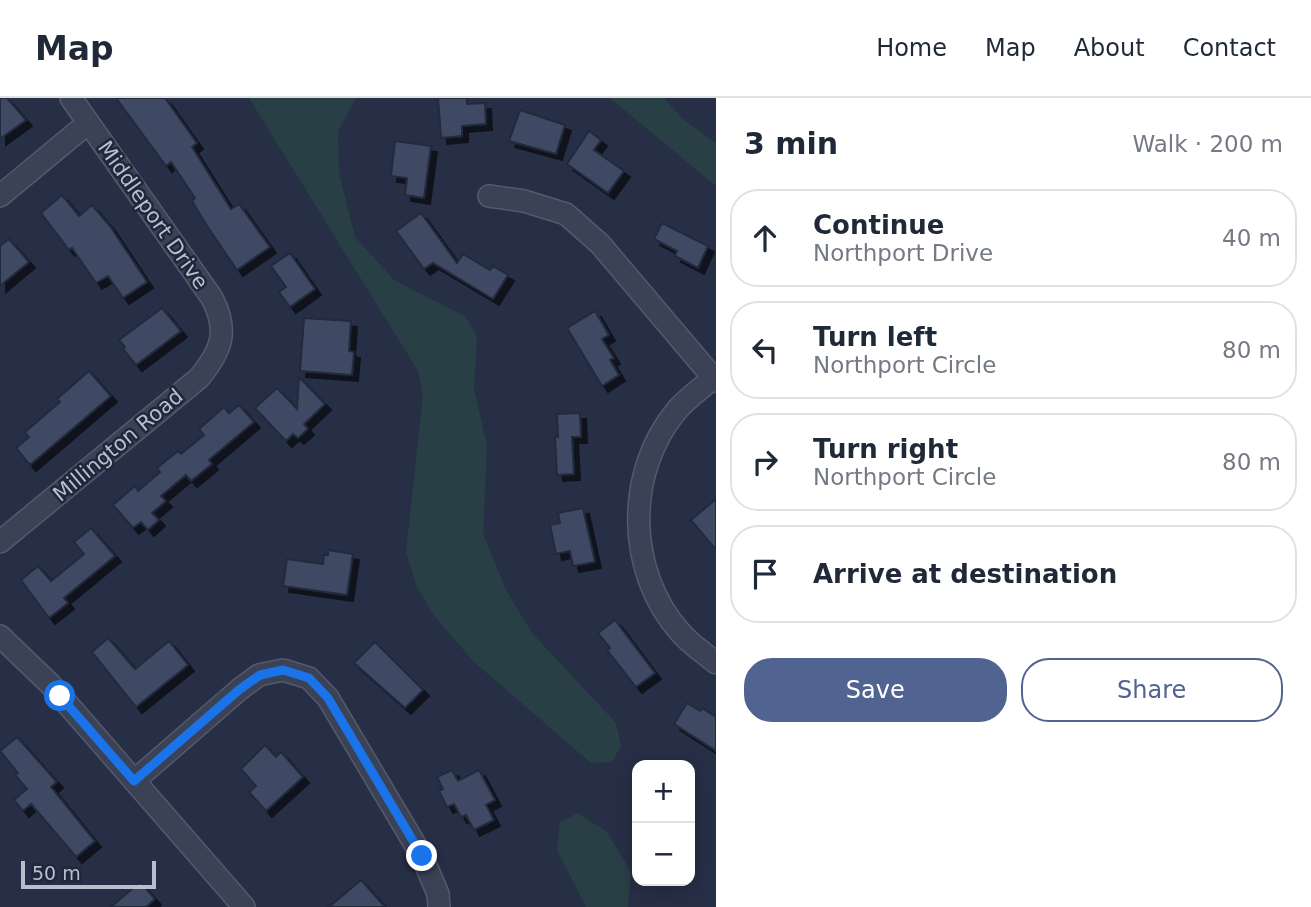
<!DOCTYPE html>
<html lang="en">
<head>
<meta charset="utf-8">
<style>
  :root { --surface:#fff; --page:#f2f2f3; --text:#1f2937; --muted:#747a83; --line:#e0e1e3; --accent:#516390 }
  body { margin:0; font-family:"DejaVu Sans",sans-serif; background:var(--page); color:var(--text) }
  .controls { position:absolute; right:21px; bottom:21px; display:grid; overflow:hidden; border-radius:14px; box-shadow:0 4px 18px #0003 }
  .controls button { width:63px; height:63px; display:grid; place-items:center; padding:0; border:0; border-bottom:2px solid var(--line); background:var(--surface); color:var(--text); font:35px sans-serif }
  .scale { position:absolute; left:21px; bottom:18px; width:135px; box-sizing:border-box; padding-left:7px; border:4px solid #b9bece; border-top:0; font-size:19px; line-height:24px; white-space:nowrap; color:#b9bece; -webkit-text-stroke:5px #20273a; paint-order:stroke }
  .stop { position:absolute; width:21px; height:21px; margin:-16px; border:5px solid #1a73e8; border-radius:50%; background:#fff }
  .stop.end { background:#1a73e8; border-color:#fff; box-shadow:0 2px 7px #0008 }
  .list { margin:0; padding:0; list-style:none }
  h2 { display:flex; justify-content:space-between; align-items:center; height:91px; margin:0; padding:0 28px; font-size:30px }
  h2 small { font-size:23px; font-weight:400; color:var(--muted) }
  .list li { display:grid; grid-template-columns:46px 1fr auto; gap:21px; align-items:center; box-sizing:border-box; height:98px; margin:0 14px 14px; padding:0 14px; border:2px solid var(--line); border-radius:28px }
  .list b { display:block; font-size:26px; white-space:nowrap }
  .list p { margin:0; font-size:23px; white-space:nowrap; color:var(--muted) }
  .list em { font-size:23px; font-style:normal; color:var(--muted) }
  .actions { display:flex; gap:14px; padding:21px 28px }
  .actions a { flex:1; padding:16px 0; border:2px solid var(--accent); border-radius:28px; text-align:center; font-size:24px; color:var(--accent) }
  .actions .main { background:var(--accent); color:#fff }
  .icon { flex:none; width:38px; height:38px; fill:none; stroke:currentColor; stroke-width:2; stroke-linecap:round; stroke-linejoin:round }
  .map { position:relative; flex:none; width:716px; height:809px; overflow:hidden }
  header { display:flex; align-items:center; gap:42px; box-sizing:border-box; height:98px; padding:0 35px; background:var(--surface); border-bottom:2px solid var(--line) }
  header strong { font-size:33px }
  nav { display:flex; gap:38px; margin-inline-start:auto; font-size:24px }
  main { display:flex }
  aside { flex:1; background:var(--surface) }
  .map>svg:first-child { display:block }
  .green { fill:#293f46 }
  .building { fill:#404a63; stroke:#22293c; stroke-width:2; filter:url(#shadow) }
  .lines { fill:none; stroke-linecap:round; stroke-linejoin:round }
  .minor-casing { stroke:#545a6c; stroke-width:24 }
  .minor { stroke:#3b4255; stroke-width:21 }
  .route { stroke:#1a73e8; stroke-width:9 }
  .labels { text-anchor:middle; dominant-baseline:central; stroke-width:5; stroke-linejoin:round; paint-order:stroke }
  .street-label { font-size:21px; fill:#b9bece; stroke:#20273a }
</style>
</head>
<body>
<header>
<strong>Map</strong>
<nav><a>Home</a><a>Map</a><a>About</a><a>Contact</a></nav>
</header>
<main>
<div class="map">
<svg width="716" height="809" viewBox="0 0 716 809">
  <defs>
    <filter id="shadow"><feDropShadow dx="6" dy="6" stdDeviation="0" flood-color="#0009"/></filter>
  </defs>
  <rect width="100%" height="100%" fill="#272f46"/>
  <path class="green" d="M249,0H356L338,33L339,74L355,139L394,182L466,219L477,239L474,292L487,347L483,436L506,492L532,535L616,625L621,648L612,664L591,665L474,564L435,519L417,489L406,454L423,297L418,273Z
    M610,0H664L683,21L716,45V88Z
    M578,715L607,734L631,774L628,809H586L557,752L560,724Z"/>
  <path class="building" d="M0,0H7L26,22L0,41Z
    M116,0H165L197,45L192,49L231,111L239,106L270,149L237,172L207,128L192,103L195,100L171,64L166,68Z
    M438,0H467V6L485,5L486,26L462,28V38L441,40Z
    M520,12L565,27L556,56L509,43Z
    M589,33L601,42L594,52L624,73L608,95L567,66Z
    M395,43L431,48L424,100L405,97L407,80L391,78Z
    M62,97L79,118L92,107L110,128L147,184L123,200L108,178L96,185L72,150L69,152L41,115Z
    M421,115L457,165L463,156L490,172L493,168L508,177L493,201L433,165L424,171L396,133Z
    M662,125L708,148L698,170L675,158L677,153L654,141Z
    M9,141L29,164L0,188V148Z
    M290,155L315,191L290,209L279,194L286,189L271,168Z
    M162,210L181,233L136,267L123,251L125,249L119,242Z
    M595,213L609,237L602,241L614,260L610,262L619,277L602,288L567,230Z
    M304,220L351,223L349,253L354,254L352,277L300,273Z
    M89,273L111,298L30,367L16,350L29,339L25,334L60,304L57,301Z
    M299,279L325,306L304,326L308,331L298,340L293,336L286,343L255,310L277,290L297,311Z
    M239,307L254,324L209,362L212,366L191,383L186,377L161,398L166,403L152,415L159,422L148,432L141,424L133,430L113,407L135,388L138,393L160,374L157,370L178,353L181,356L204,337L199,331L224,309L229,315Z
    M580,315L581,339H572L574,376L557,377L555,339H558L557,316Z
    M716,401V452L691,422Z
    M583,410L595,464L573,468L570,453L556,456L550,427L560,425L558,415Z
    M91,430L115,458L64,500L68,505L49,520L21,482L38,468L51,483L84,456L74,444Z
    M328,452L353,456L347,497L283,488L287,461L323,466L324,457H328Z
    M615,522L655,575L636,589L607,552L610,550L598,535Z
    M108,540L135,571L169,543L188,567L136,609L92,554Z
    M375,544L423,592L405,610L354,565Z
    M687,605L700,613L702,610L716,619V653L674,626Z
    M17,639L57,684L51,689L95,743L76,759L31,706L23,713L14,702L27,691L15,677L18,675L0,653Z
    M265,647L276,659L281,654L303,679L266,713L249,694L256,688L241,671Z
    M452,672L458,683L479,672L495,702L486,707L494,722L474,732L466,717L461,719L454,706L447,709L439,693L443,691L437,679Z
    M361,782L385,809H329Z
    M140,784L155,801L146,809H111Z"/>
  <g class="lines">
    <defs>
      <path id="minor" d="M0,98L88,25
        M489,98L524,103L566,116L600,146L716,283
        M713,280C702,290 687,300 677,312C625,374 626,473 680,534C690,546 704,555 716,565
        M0,444L199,280C222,252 229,233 212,200L71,0
        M0,538L50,586L244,809
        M134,683L240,591L259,577L283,572L309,580L328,600L422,758L438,796L439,809"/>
    </defs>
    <use href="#minor" class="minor-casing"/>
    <use href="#minor" class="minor"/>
  </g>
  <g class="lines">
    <path class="route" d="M60,598L134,683L240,591L260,577L283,572L309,580L328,600L422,758"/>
  </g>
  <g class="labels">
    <g class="street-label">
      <text transform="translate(153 117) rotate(55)">Middleport Drive</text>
      <text transform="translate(118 347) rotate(-40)">Millington Road</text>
    </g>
  </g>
</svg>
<div class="controls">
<button>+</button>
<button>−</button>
</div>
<div class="scale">50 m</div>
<div class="stop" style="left:60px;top:598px"></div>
<div class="stop end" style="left:422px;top:758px"></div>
</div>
<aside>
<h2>3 min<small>Walk · 200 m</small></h2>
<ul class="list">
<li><svg class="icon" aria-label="ahead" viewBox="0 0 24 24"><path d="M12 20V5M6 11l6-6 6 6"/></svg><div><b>Continue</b><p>Northport Drive</p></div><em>40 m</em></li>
<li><svg class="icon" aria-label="left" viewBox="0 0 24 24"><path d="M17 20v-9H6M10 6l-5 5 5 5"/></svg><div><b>Turn left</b><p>Northport Circle</p></div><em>80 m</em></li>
<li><svg class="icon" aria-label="right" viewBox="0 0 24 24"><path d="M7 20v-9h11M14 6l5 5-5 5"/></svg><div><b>Turn right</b><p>Northport Circle</p></div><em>80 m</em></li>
<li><svg class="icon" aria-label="arrive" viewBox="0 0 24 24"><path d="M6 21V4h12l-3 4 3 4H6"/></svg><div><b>Arrive at destination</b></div></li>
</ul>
<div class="actions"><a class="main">Save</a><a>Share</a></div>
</aside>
</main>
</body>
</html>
